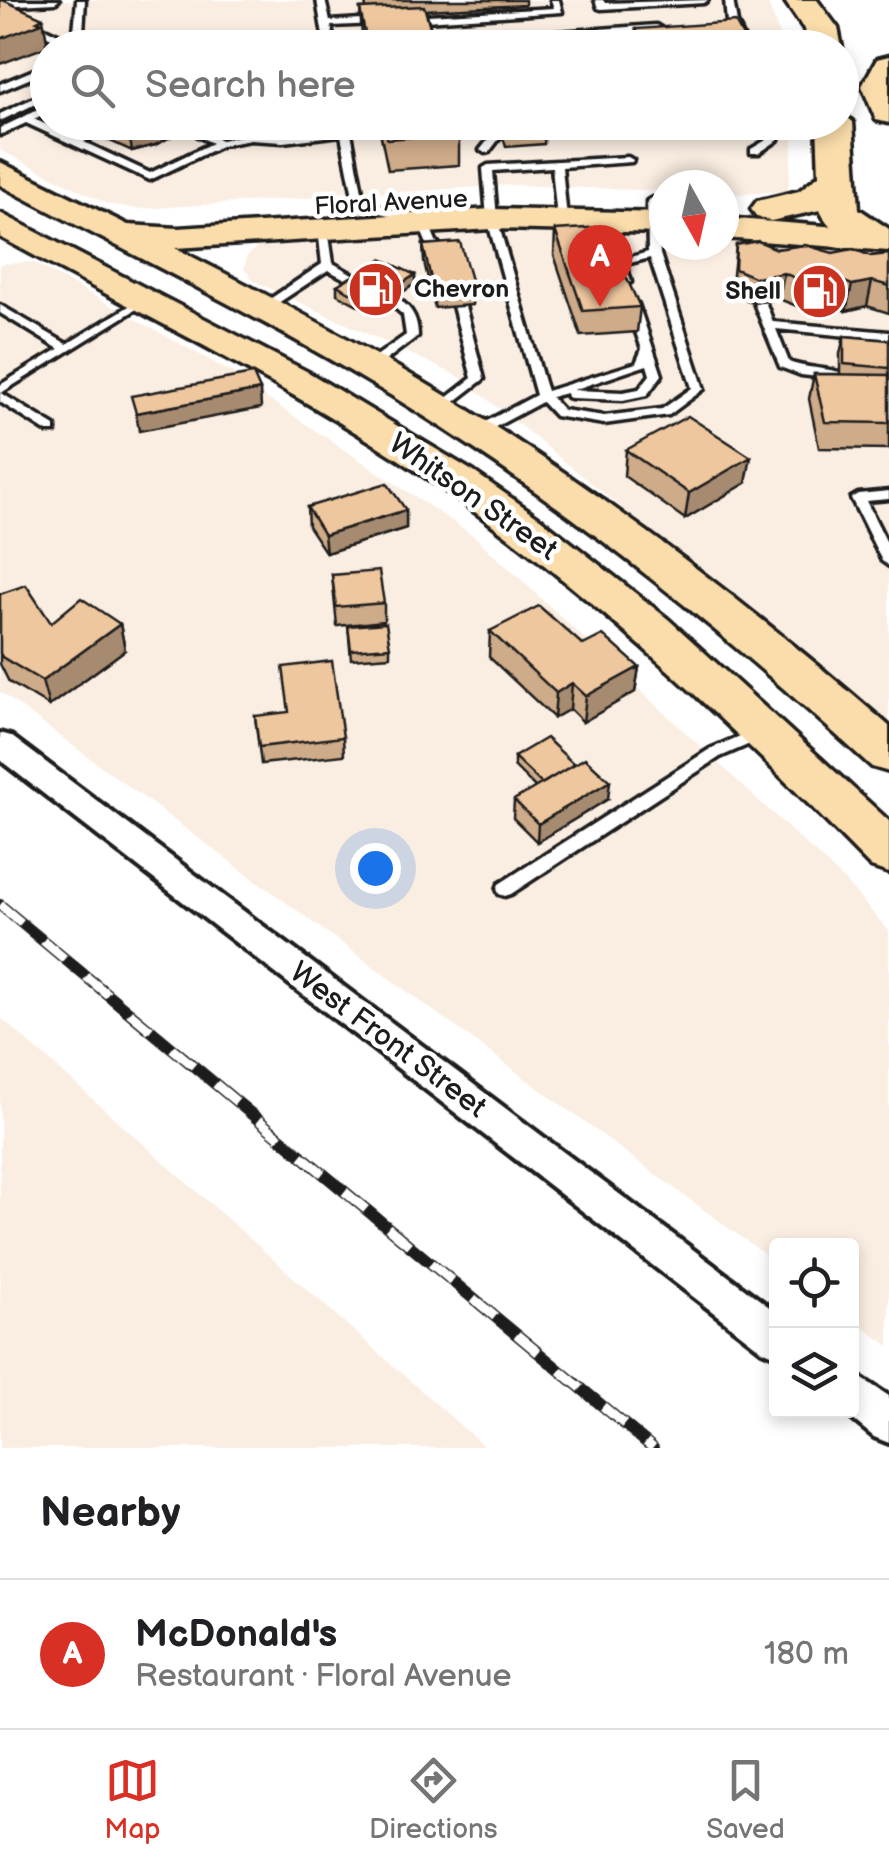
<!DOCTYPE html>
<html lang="en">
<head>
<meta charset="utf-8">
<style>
  :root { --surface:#fff; --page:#f6f6f6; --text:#202124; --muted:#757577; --line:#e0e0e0; --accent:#d93025 }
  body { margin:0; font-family:"Balsamiq Sans",sans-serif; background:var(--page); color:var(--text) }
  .controls { position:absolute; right:30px; bottom:30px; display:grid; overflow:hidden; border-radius:10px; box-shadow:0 5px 15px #0003 }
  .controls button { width:90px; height:90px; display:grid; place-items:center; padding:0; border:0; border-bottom:2px solid var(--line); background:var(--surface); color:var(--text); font:50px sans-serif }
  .compass { position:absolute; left:649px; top:170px; width:90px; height:90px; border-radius:50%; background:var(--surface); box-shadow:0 5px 15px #0003; rotate:172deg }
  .you { position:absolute; left:375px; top:868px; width:35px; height:35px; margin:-25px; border:8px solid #fff; border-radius:50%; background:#1a73e8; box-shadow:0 0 0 15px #1a73e833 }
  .badge { display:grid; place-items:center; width:65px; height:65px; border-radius:50%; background:var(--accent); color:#fff; font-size:32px; font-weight:700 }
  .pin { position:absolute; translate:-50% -82px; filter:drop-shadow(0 2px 5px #0008) }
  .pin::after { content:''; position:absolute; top:52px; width:35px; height:30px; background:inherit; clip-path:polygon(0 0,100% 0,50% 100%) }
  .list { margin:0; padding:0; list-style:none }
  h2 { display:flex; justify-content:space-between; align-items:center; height:130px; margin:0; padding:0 40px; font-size:42px }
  h2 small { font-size:32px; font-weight:400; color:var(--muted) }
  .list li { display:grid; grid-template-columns:65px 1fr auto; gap:30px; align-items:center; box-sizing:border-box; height:150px; padding:0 40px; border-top:2px solid var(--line) }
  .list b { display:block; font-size:38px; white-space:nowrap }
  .list p { margin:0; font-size:32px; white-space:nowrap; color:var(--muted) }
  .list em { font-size:32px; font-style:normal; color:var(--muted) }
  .icon { flex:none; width:55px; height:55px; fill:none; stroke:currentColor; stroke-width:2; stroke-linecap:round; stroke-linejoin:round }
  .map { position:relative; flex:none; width:889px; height:1448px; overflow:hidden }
  .search { position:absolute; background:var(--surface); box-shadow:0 5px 15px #0003; left:30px; right:30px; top:30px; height:110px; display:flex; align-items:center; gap:25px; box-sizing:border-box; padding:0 35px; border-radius:55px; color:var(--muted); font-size:38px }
  .sheet { height:280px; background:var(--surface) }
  nav { display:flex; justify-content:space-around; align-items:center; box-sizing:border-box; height:140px; border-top:2px solid var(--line); background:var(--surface); font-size:28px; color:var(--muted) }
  nav a { display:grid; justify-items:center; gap:5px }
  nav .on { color:var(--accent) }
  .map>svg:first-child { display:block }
  .built { fill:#faeee2 }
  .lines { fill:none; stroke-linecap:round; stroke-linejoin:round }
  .service-casing { stroke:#1c1c1c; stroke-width:7 }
  .minor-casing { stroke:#1c1c1c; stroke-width:8 }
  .primary-casing { stroke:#1c1c1c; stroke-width:7 }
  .motorway-casing { stroke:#1c1c1c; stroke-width:7 }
  .service { fill:#fff; fill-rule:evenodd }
  .minor { fill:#fff; fill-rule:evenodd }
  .primary { fill:#fbddab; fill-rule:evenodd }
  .motorway { fill:#fbddab; fill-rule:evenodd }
  .rail-casing { stroke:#1c1c1c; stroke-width:12 }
  .rail { stroke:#fff; stroke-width:9; stroke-dasharray:28; stroke-linecap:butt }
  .wall { fill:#ceab89; stroke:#1c1c1c; stroke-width:2.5 }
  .shaded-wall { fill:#a78b6f; stroke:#1c1c1c; stroke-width:2.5 }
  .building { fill:#efc79f; stroke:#1c1c1c; stroke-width:2.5 }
  .labels { text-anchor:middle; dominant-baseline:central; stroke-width:9; stroke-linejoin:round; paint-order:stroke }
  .far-street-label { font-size:25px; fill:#1c1c1c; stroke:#fff }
  .far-poi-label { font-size:25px; font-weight:bold; fill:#1c1c1c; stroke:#fff; text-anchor:start }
  .street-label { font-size:30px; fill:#1c1c1c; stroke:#fff }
</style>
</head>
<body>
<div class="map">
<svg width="889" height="1448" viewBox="0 0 889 1448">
  <rect width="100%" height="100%" fill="#fff"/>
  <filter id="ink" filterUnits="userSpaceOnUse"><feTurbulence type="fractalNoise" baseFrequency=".01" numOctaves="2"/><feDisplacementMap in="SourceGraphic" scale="20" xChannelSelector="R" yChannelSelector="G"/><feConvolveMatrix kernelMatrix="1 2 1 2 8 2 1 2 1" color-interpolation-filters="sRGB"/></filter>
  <g filter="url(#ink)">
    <path class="built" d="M0,0H767L784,47L48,48V122L795,123L788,191L724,195V185H664V191L513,185L138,209L107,204L0,150Z
      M542,229L664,235V245H724V240L889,254V724L460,377L254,281L244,269L247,256L259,246L404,234Z
      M32,262L262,389L256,391L474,536L841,877L889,931V1346L852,1319V1246H776V1263L0,692V264Z
      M0,1017L486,1448H0Z"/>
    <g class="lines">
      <defs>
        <path id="service" d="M0,0H59L55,3L0,6Z
          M77,0H85L82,48H72L0,13V7L73,41Z
          M317,0H325L330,21L377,18L382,21L377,24L331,26L335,48H325Z
          M551,0H559L562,12L410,22L405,19L410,16L554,8Z
          M595,0H603L605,3L708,0L704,3L601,9L598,8Z
          M725,0H733L737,23L748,48H739L727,23Z
          M656,25L661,28L659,30L515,41L510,38L515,35Z
          M48,64V71L0,91V84Z
          M48,91V98L0,121V114Z
          M48,105V112L34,119L75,138L106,122H120L84,142L150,173L212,143L198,136L195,122H205L207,132L221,140L250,134L283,136L340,130L339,122H349L364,202L427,219L436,241L450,256L448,258H440L426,242L418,223L355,206L341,135L283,142L250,140L223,145L150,180L26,123L0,135V128Z
          M488,122H498L502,135L489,152L485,153L480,150L492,135Z
          M771,122H781L778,140L759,153H751V149L768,139Z
          M628,157L633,160L632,162L562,167L567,219L562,222L557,219L552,167L493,171L497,219L544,382L547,391L636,363L642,349L626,304L632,301L638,304L662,375L647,395L623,400L571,398L567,397L566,393L551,397L563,410L604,416L662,409L692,388L650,258L626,264L631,282L625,285L619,282L614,262L648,252L647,201L652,198L657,201L660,254L704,389L669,415L604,424L555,416L542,402L480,435H472V429L536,395L487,219L483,168L488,165ZM647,365L650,375L639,389L623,392L573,390Z
          M323,226L328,229L333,263L363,280V284H355L328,270L266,311H258V307L322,264L318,229Z
          M753,283L759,286L773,322L889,332V340L776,329L789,362C809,370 833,367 851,376L845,380L801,375L780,367L747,286Z
          M391,296C409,303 418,316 418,336L373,370H365V364L406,335L403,315L385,299Z
          M144,297L150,300L148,302L1,393L55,426V432H47L0,402V385L59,349L0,313V305L67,344Z
          M459,303L465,306L484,379L440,413L436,412V406L472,378L453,306Z
          M889,491V499L866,501L889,547V566L882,561L851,498L858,494Z
          M761,727L769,733L766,737L720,757L511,894L505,896L499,894L497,889L499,884L710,749Z"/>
        <path id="minor" d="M0,733L11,736L776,1312V1356L762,1350L0,760Z
          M852,1372L889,1396V1443L874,1437L841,1410H852Z"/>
        <path id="primary" d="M0,162L128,225L178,228L492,209L664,213V233L492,229L175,248C266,294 356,341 443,394C601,491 749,604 889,726V772L872,767C728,636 578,513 413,409C280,326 138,258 0,185Z
          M0,213L308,372L474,472L540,518L668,619L889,821V873L871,867C739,732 602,601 447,492C306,393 150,319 0,237Z
          M724,218L889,231V251L724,238Z"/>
        <path id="motorway" d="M784,0H817L838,28L842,48V49L808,48L804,29Z
          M889,56V123L876,120L862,86L877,59Z
          M842,113L853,122L859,209L889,229V249C865,255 828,232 820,210L771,221L757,217L751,209L757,201L799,191L819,175L817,122H842Z"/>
      </defs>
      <use href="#service" class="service-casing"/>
      <use href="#minor" class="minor-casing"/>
      <use href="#primary" class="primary-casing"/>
      <use href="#motorway" class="motorway-casing"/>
      <use href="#service" class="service"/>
      <use href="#minor" class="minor"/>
      <use href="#primary" class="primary"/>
      <use href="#motorway" class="motorway"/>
      <defs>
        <path id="rail" d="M0,905L653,1448"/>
      </defs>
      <use href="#rail" class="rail-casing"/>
      <use href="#rail" class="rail"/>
    </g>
    <path class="wall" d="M365,0H525V5L426,10L436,48H363L360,9H366Z
      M636,29L749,48H634Z
      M99,122H189L174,131V135L155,145L132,151L101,137Z
      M378,122H456L459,134V165L388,170Z
      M498,122H543L545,128L544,144L506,147Z
      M653,122H773L772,126L754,127V132L680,137L656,129Z
      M555,230L640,307L637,332L581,336L554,255Z
      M423,245L473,287L472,305L435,308L424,262Z
      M736,245L871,256L889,254V313L867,306L846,311L827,303L799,307L779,299L752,303L731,294Z
      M415,275V284L371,312L337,294V285Z
      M844,336L889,340V449L819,448L809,399L814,374H840V354Z
      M626,450L746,483L685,519L624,476Z
      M307,507L406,510V528L326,553L308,526Z
      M332,575L384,603V621L337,626Z
      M0,594L51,623L120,624L125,650L49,706L9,682L0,664Z
      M348,626L390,647V656L351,659Z
      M490,631L583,645L639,667L635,692L583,722L570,709L554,718L489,657Z
      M255,716L343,737L344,755L261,764Z
      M514,757L608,799L537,842L513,818L514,800L536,788L514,766Z"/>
    <path class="shaded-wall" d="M43,18L47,41L46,42V47L0,64V39Z
      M164,122H189L174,131V135L155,145L132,151L129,134Z
      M784,273L779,299L752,303L756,278Z
      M415,275V284L371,312L370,303Z
      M832,277L827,303L799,307L804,282Z
      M872,281L867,306L846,311L852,285Z
      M260,390L261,408L139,431L136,413Z
      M751,457L746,483L685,519L689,493Z
      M406,510V528L326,553L324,535Z
      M120,624L125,650L49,706L42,681Z
      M639,667L635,692L583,722L586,696Z
      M572,683L570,709L554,718L556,693Z
      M610,781L608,799L537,842L538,824Z"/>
    <path class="building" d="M0,0H3L43,18L37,21L42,23L0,39Z
      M424,6L436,48H368L360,9Z
      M735,22L749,48H645L636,29Z
      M104,122H164L153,128L129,134Z
      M384,122H456L459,134L387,139Z
      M504,122H543L545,128L506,130Z
      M603,227L640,307L583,311L555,230Z
      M758,241L777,249L805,245L833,253L853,249L871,256L889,254V286L872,281L852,285L832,277L804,282L784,273L756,278L735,269L736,245Z
      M460,242L473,287L434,291L423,245Z
      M382,259L415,275L370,303L337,285Z
      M844,336L889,340V368L844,364Z
      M253,374L260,390L136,413L131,396Z
      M814,374L889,375V423L825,422Z
      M688,416L751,457L689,493L626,450Z
      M387,483L406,510L324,535L307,507Z
      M379,571L384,603L336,607L332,575Z
      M26,585L51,623L81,598L120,624L42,681L2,657L0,653V594Z
      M539,606L583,645L603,635L639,667L586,696L572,683L556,693L490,631Z
      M386,623L390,647L351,650L348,626Z
      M332,661L343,737L259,747L255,716L289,712L283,667Z
      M546,738L574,764L542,784L514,757Z
      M585,758L610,781L538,824L514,800Z"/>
  </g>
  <defs>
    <symbol id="fuel-disc" viewBox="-11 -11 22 22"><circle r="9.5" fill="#c8321e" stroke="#fff"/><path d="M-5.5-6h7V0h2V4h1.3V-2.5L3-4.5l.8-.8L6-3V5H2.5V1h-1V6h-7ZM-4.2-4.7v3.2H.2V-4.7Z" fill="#fff"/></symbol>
  </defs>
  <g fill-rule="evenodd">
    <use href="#fuel-disc" x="344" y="258" width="63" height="63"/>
    <use href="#fuel-disc" x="788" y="260" width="63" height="63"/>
  </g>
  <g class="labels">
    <g class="far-street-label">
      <text transform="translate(391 203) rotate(-3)">Floral Avenue</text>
    </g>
    <g class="far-poi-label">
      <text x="414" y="289">Chevron</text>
      <text x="781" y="291" text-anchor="end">Shell</text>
    </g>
    <g class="street-label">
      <text transform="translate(473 497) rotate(35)">Whitson Street</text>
      <text transform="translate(388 1040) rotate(37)">West Front Street</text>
    </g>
  </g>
</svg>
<div class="controls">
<button><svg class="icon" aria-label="locate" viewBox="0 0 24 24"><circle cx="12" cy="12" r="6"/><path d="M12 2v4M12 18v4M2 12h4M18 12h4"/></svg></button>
<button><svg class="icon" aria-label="layers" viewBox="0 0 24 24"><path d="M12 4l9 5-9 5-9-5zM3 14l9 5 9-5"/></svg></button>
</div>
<svg class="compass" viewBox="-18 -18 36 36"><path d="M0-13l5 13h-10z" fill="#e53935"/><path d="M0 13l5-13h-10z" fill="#757577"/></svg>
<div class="you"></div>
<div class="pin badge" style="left:600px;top:307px">A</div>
<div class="search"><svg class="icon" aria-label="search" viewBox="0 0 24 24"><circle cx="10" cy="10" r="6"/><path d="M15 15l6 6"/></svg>Search here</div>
</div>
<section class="sheet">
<h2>Nearby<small></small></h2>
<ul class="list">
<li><span class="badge">A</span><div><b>McDonald's</b><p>Restaurant · Floral Avenue</p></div><em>180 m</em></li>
</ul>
</section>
<nav>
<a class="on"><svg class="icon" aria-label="map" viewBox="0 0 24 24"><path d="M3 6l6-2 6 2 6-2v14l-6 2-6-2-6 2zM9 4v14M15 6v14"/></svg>Map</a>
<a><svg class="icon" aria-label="directions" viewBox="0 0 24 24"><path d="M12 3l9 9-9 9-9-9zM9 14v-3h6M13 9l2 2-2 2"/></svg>Directions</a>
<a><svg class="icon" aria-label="saved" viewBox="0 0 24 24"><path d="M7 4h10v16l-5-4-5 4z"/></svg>Saved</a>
</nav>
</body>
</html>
